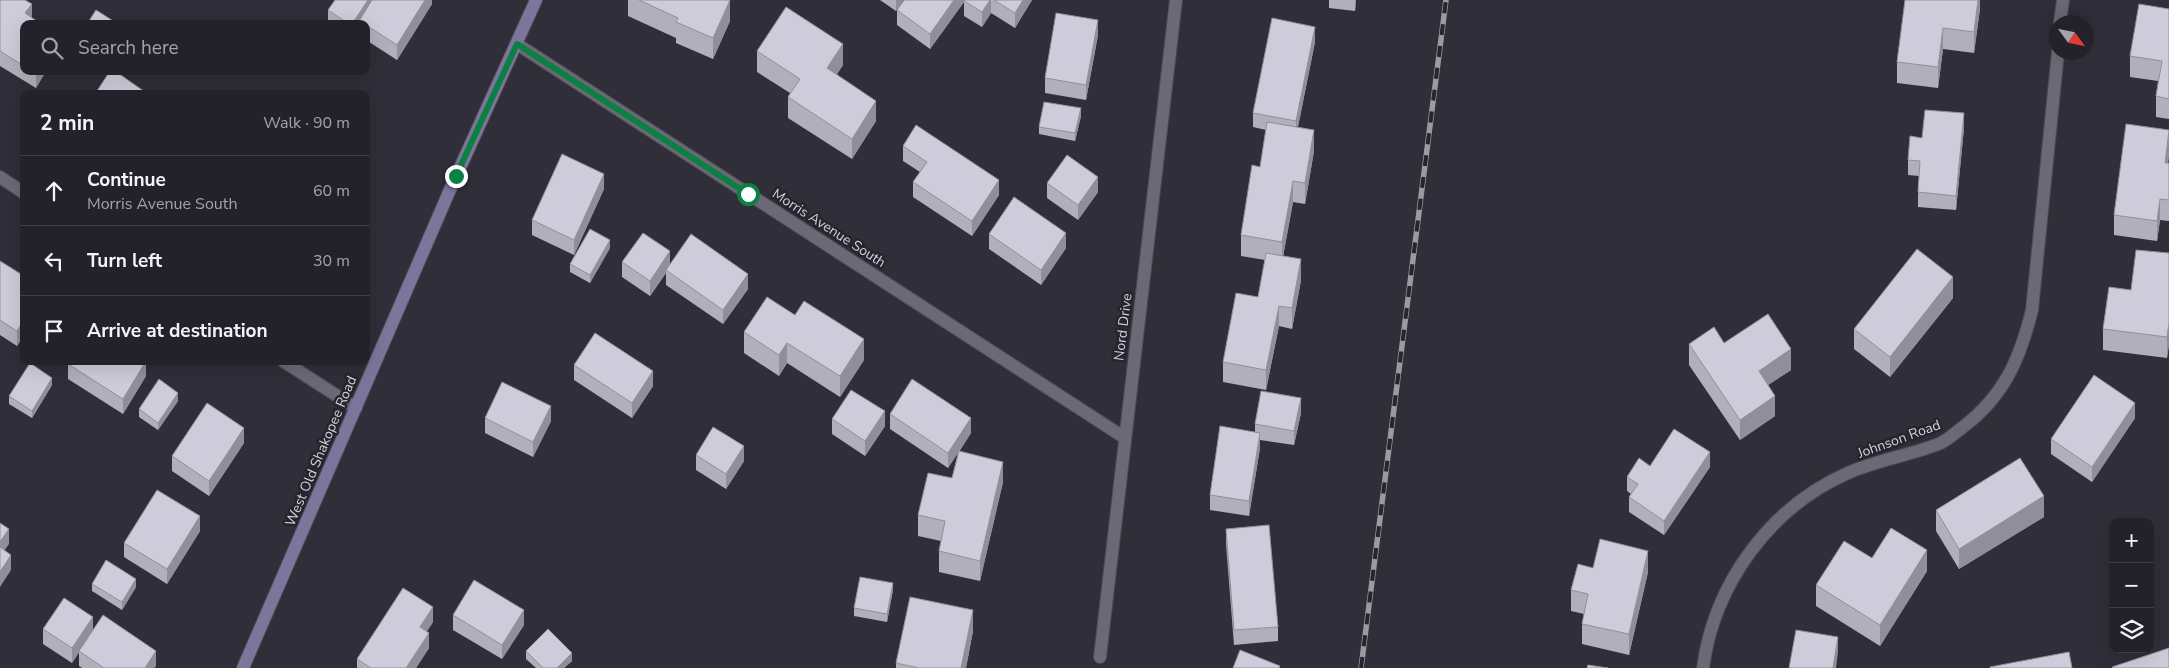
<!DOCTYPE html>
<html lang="en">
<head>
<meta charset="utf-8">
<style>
  :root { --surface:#23222b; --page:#2f2f37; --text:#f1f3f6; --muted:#a3a4a9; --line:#403f47 }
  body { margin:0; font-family:"Nunito Sans",sans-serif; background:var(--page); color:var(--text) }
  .controls { position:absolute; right:15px; bottom:15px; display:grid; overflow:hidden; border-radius:10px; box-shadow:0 5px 20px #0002 }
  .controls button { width:45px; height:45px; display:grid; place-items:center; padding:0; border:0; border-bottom:1px solid var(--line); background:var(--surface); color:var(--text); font:25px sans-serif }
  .compass { position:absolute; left:2049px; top:15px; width:45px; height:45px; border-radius:50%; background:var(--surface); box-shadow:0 5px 20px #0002; rotate:123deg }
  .stop { position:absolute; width:15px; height:15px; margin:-11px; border:4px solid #0b8043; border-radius:50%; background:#fff }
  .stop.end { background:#0b8043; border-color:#fff; box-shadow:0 1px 5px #0008 }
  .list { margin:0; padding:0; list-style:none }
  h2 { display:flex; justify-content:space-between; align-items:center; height:65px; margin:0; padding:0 20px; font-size:21px }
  h2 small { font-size:16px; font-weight:400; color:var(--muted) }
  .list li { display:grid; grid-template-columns:32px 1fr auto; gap:15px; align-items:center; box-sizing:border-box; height:70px; padding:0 20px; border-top:1px solid var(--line) }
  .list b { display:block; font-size:19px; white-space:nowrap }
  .list p { margin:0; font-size:16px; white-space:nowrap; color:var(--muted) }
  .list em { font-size:16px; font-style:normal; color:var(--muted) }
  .icon { flex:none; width:28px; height:28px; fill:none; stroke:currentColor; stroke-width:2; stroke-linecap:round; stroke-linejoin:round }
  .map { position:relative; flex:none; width:2169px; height:668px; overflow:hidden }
  .search { position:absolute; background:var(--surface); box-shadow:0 5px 20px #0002; left:20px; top:20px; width:350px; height:55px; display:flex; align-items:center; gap:12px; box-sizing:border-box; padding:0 18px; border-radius:10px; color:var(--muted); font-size:19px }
  .panel { position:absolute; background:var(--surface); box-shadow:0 5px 20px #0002; left:20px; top:90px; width:350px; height:275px; border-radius:10px }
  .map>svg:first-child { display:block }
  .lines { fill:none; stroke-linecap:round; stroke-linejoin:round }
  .minor-casing { stroke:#4c4b54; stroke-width:14 }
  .secondary-casing { stroke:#4c4b54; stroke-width:14 }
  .minor { stroke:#6b6975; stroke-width:12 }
  .secondary { stroke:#7d759b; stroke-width:12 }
  .rail-casing { stroke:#9b9aa2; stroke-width:5.5 }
  .rail { stroke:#26242e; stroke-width:4; stroke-dasharray:11; stroke-linecap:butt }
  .wall { fill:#b1afbb }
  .shaded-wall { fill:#908f99 }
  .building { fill:#ceccda; stroke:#908f99 }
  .route { stroke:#0b8043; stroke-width:6 }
  .labels { text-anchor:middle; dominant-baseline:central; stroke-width:5; stroke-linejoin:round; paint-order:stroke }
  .street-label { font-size:14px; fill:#d3d2d9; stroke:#26242e }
</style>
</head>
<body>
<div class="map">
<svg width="2169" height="668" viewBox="0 0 2169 668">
  <rect width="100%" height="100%" fill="#2f2e39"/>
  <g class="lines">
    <defs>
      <path id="minor" d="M2060,22L2063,0
        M517,44L1125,438
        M0,177L24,193
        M283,361L356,408
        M1100,657L1176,0
        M1703,668C1714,584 1770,507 1848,473C1878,460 1911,455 1941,443C1949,439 1956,432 1963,427C2004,396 2020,359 2032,310L2058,52"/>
      <path id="secondary" d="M243,668L449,192L536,0"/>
    </defs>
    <use href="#minor" class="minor-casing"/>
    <use href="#secondary" class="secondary-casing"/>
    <use href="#minor" class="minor"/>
    <use href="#secondary" class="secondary"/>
    <defs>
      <path id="rail" d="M1361,668L1446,0"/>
    </defs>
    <use href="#rail" class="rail-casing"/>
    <use href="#rail" class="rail"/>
  </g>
  <path class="wall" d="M0,0L32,18L24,24V71H46L36,88L0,66Z
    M432,0V4L397,60L366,40V24H328V10Z
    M628,0H729L730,21L713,59L676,43V38L628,16Z
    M880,0H903L896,11Z
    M964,0V2L930,49L897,25V10Z
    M964,0H1032L1015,28L991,13L982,27L964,16Z
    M1329,0H1356L1355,11L1329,8Z
    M1980,0V9L1974,53L1943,49L1938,88L1897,83V62Z
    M2169,9V119L2156,117V96L2158,81L2130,77V56Z
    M1098,35L1086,100L1045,93V78Z
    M1315,42L1298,127L1314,151L1305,204L1293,202L1283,256L1301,280L1292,329L1279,326L1266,390L1223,382V362L1258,297L1265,260L1241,256V235L1260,167L1266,130L1253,127V113Z
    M757,51L843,65L837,74L876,121L852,159L788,118V97L790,93L757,72Z
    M1081,116L1075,141L1039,134V127Z
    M1964,128L1956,210L1918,207V192L1919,176L1908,175V160L1922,138Z
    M2169,130V155L2168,163H2169V221L2160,220L2157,241L2114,235V215Z
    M903,146L999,195L972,236L913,197V182L920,172L903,161Z
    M1047,183L1098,192L1078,220L1047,198Z
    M604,189L574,255L532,235V220Z
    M989,234L1066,248L1041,285L989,249Z
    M610,248L590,283L570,272V264Z
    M2169,253V344L2167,358L2103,350V329Z
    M0,261L24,276V335L17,346L0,335Z
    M622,262L670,263L748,289L723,324L666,285V273L650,296L622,277Z
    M1953,298L1890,377L1854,349V329Z
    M795,315L864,360L840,397L787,363L779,376L744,353V332Z
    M1724,343L1791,370L1768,385L1775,416L1740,440L1689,365V344Z
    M68,364L146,376L123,414L68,379Z
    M574,365L653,386L632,418L574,380Z
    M52,385L32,418L9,404V396Z
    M178,401L158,430L139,417V409Z
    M1301,413L1294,445L1260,440V448L1249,516L1210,510V495L1255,432V424Z
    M890,414L971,433L959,452L1003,482L980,581L939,572V551L941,541L918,536V515L952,478L958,453L948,468L890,429Z
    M485,418L551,421L533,457L485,433Z
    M2135,418L2092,482L2051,454V439Z
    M832,419L885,426L865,456L832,434Z
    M244,443L209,496L172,471V456Z
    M696,455L744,461L726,489L696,470Z
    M1650,466L1710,467L1664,535L1629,512V497L1631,494L1627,491V477Z
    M1936,510L2044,517L1959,569L1936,531Z
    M1226,529L1278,627V641L1234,645L1226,544Z
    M200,531L167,584L124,557V543Z
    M1593,568L1648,572L1629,655L1582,644V624L1584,614L1571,611V590Z
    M1927,571L1880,646L1816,606V585Z
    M92,584L136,587L122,610L92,591Z
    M893,590L887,622L854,616V608Z
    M453,615L524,625L502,659L453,630Z
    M433,622L427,631L429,648L416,668H357V659Z
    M43,629L93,631L156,666L154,668H82L79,666V652L72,663L43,644Z
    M973,631L966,668H896V663Z
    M526,651L572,661L564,668H536L526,659Z"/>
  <path class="shaded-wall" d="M368,0H378L359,21V24H352Z
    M425,0H432V4L397,60V45Z
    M730,0V21L713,59V38Z
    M896,0H903L896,11Z
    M954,0H964V2L930,49V34Z
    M990,0H991V13L982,27V12Z
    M1023,0H1032L1015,28V13Z
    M1355,0H1356L1355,11Z
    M1978,0H1980V9L1974,53V32Z
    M32,4V19L25,13Z
    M1098,20V35L1086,100V85Z
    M1315,27V42L1296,136V121Z
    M1943,28V49L1938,88V67Z
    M843,44V65L827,89V68Z
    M37,71H46L36,88V73Z
    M876,101V121L852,159V139Z
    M1081,108V116L1075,141V133Z
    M1964,113V128L1956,210V196Z
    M1314,130V151L1305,204V183Z
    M2169,134V155L2165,183V163Z
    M604,174V189L574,255V240Z
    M1098,177V192L1078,220V205Z
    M999,180V195L972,236V221Z
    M1293,181V202L1282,263V242Z
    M2160,199V220L2157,241V221Z
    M1066,233V248L1041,285V270Z
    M610,240V248L590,283V275Z
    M670,251V266L666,270V273L650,296V281Z
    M1301,259V280L1292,329V308Z
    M748,274V289L723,324V310Z
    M1953,277V298L1890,377V357Z
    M1279,306V326L1266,390V370Z
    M24,320V335L17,346V331Z
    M2169,323V344L2167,358V337Z
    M864,339V360L840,397V376Z
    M787,343V363L779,376V355Z
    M1791,349V370L1759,391V371Z
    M146,361V376L123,414V399Z
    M653,371V386L632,418V403Z
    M52,378V385L32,418V411Z
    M178,393V401L158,430V423Z
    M1775,396V416L1740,440V420Z
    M1301,398V413L1294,445V431Z
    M2135,403V418L2092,482V467Z
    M551,406V421L533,457V442Z
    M885,411V426L865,456V441Z
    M971,418V433L948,468V453Z
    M244,428V443L209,496V481Z
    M1260,433V448L1249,516V501Z
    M744,446V461L726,489V474Z
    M1710,452V467L1664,535V521Z
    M1003,462V482L980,581V561Z
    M2044,496V517L1959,569V549Z
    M200,516V531L167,584V569Z
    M9,529V544L0,557V542Z
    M1927,550V571L1880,646V625Z
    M1648,551V572L1629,655V634Z
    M11,555V570L0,587V572Z
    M136,579V587L122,610V602Z
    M893,583V590L887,622V614Z
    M433,607V622L420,642V627Z
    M524,610V625L502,659V645Z
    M973,610V631L966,668H961Z
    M93,617V632L72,663V648Z
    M429,633V648L416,668H406Z
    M1838,637V652L1836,668H1833Z
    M156,651V666L154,668H145Z
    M572,653V661L564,668H557Z"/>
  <path class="building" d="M0,0H25L32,4L25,13L41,24H24V66L0,51Z
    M335,0H368L352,24H349L328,10Z
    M372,0H425L397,45L366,25V24H364L359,21Z
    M639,0H730L713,38L676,22L678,18Z
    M904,0H954L930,34L897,10Z
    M964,0H990L982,12L964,1Z
    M994,0H1023L1015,13Z
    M1905,0H1978L1974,32L1943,28L1938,67L1897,62Z
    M2139,4L2169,9V99L2156,96L2162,61L2130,56Z
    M786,7L843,44L827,68L876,101L852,139L788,97L800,79L757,51Z
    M96,10L118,24H87Z
    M1056,13L1098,20L1086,85L1045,78Z
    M1272,18L1315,27L1296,121L1253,113Z
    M110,71H115L148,94H95Z
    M1044,102L1081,108L1075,133L1039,127Z
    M1925,110L1964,113L1956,196L1918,192L1920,161L1908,160L1910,136L1922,138Z
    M1267,122L1314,130L1305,183L1293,181L1282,242L1241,235L1252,165L1260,167Z
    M2126,124L2169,130L2165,163H2169V200L2160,199L2157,221L2114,215Z
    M916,125L999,180L972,221L913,182L927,162L903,146Z
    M562,154L604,174L574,240L532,220Z
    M1067,155L1098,177L1078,205L1047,183Z
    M1014,197L1066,233L1041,270L989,234Z
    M590,229L610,240L590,275L570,264Z
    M643,233L670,251L650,281L622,262Z
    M691,234L748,274L723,310L666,270Z
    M1917,249L1953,277L1890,357L1854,329Z
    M2136,250L2169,253V323L2167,337L2103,329L2109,287L2131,290Z
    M1266,253L1301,259L1292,308L1279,306L1266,370L1223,362L1236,293L1258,297Z
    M0,261L24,276V320L17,331L0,320Z
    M767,297L795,315L804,301L864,339L840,376L787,343L779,355L744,332Z
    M1768,314L1791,349L1759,371L1775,396L1740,420L1689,344L1714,327L1724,343Z
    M595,333L653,371L632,403L574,365Z
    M70,361H146L123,399L68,364Z
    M30,363L52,378L32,411L9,396Z
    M2094,375L2135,403L2092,467L2051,439Z
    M159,379L178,393L158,423L139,409Z
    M912,379L971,418L948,453L890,414Z
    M502,382L551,406L533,442L485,418Z
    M851,390L885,411L865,441L832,419Z
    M1261,391L1301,398L1294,431L1255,424Z
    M207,403L244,428L209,481L172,456Z
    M1220,426L1260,433L1249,501L1210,495Z
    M713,427L744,446L726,474L696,455Z
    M1674,429L1710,452L1664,521L1629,497L1638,484L1627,477L1639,458L1650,466Z
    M959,451L1003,462L980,561L939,551L945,521L918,515L928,473L952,478Z
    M2020,458L2044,496L1959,549L1936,510Z
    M157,490L200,516L167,569L124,543Z
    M0,523L9,529L0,542Z
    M1269,525L1278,627L1234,630L1226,529Z
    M1891,528L1927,550L1880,625L1816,585L1844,541L1872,558Z
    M1600,539L1648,551L1629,634L1582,624L1588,594L1571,590L1578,564L1593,568Z
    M0,547L11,555L0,572Z
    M106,560L136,579L122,602L92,584Z
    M860,577L893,583L887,614L854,608Z
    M474,580L524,610L502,645L453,615Z
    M403,588L433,607L420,627L429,633L406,668H371L357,659Z
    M910,597L973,610L961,668H919L896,663Z
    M64,598L93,617L72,648L43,629Z
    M103,615L156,651L145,668H104L79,651Z
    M548,629L572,653L557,668H543L526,651Z
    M1796,630L1838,637L1833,668H1789Z
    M2169,648V668H2113L2112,667Z
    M1240,650L1280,666L1279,668H1233Z
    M2069,652L2072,668H1990V667Z
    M1588,665L1608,668H1587Z"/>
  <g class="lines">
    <path class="route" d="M456,176L517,44L748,194"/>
  </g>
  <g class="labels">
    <g class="street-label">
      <text transform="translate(829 228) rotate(33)">Morris Avenue South</text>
      <text transform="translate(1123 327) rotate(-83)">Nord Drive</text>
      <text transform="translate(1899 439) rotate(-20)">Johnson Road</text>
      <text transform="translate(321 451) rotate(-67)">West Old Shakopee Road</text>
    </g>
  </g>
</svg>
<div class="controls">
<button>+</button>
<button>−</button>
<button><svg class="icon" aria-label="layers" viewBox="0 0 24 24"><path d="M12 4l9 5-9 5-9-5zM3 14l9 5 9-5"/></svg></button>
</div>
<svg class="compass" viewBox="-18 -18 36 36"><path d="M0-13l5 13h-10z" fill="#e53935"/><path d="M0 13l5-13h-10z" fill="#a3a4a9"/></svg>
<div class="stop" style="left:748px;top:194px"></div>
<div class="stop end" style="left:456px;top:176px"></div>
<div class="search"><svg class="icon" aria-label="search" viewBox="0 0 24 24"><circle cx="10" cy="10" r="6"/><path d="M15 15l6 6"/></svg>Search here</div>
<section class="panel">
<h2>2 min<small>Walk · 90 m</small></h2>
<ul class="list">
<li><svg class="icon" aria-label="ahead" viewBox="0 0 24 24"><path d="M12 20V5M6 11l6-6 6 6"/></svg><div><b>Continue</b><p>Morris Avenue South</p></div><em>60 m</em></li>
<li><svg class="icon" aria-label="left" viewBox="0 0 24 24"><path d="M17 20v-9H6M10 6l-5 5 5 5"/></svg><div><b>Turn left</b></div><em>30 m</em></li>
<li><svg class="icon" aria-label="arrive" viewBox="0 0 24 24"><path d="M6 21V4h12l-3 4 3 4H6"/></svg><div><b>Arrive at destination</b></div></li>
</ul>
</section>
</div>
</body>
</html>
